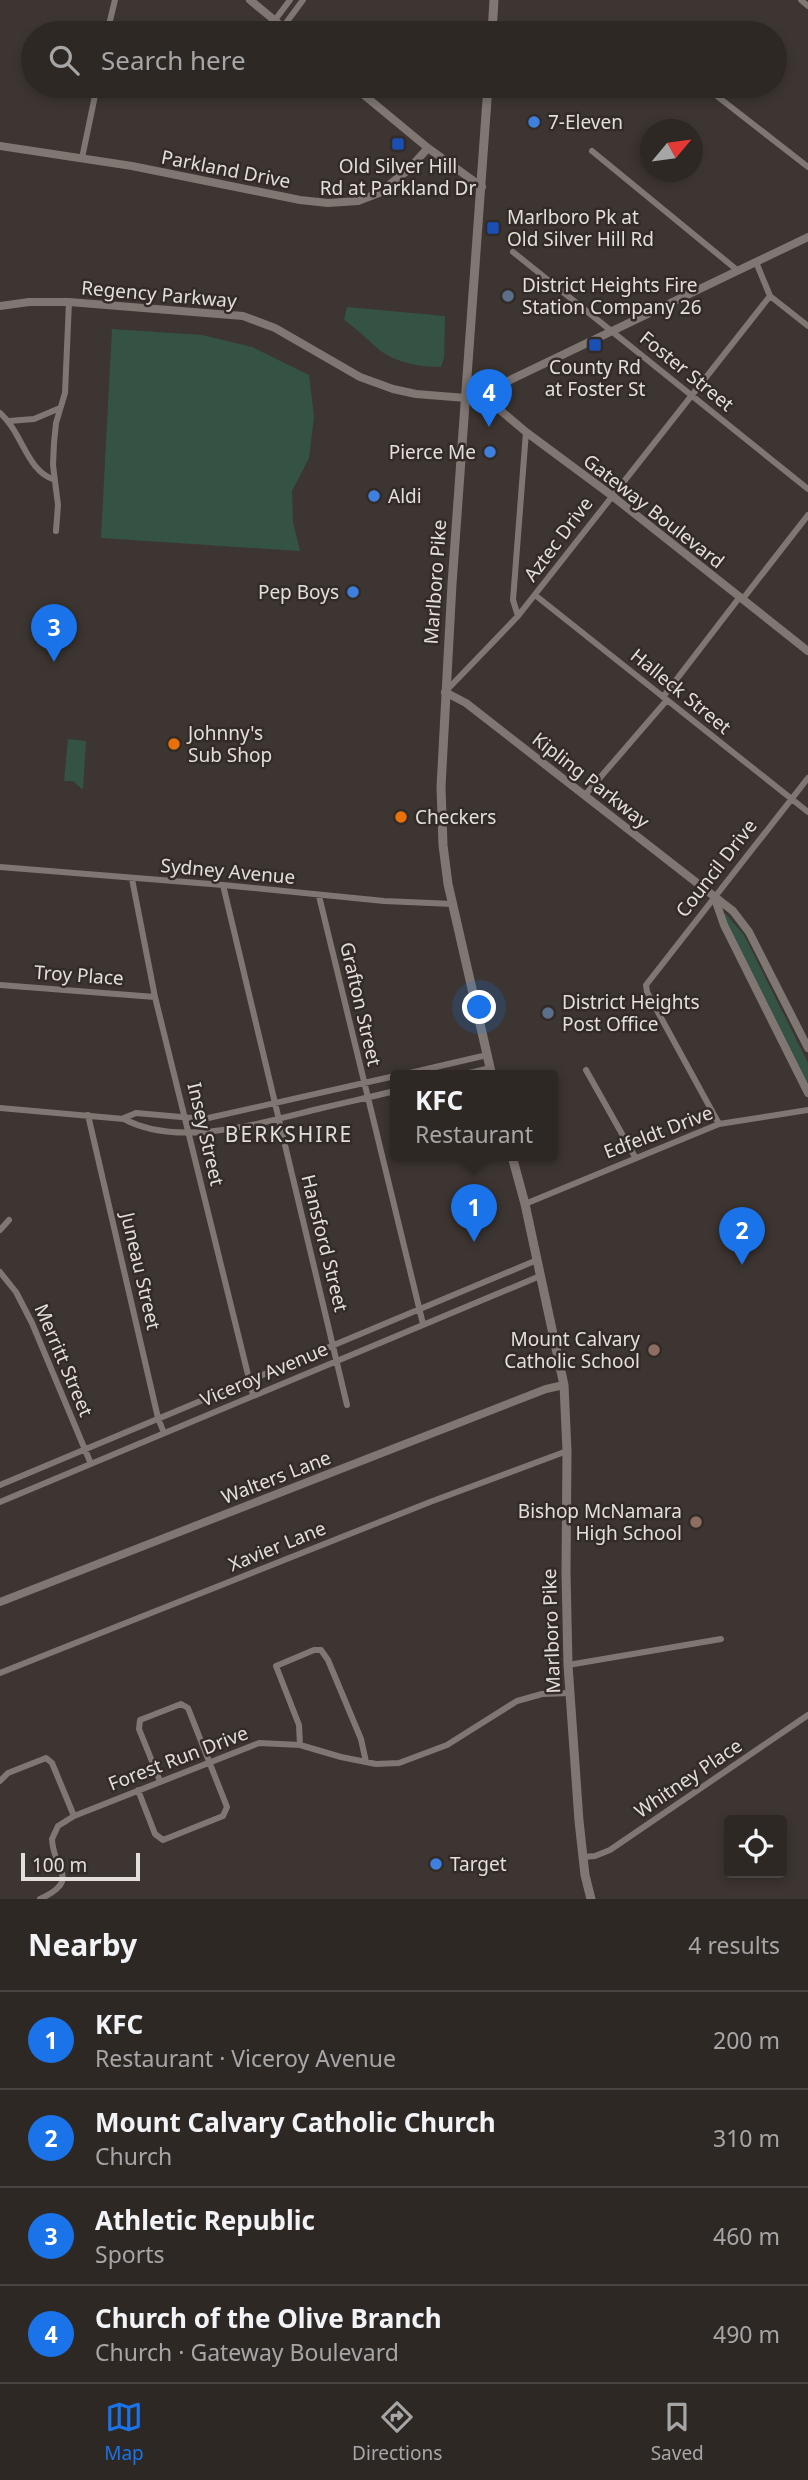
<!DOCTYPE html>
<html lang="en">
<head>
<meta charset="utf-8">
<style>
  :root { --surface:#2e2825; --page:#36302d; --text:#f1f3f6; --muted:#a7a6a7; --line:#494442; --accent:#1a73e8 }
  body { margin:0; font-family:"Noto Sans",sans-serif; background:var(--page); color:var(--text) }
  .controls { position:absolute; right:21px; bottom:21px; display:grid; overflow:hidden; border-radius:7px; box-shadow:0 4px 10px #0003 }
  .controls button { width:63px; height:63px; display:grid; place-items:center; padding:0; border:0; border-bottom:2px solid var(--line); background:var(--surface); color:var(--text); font:35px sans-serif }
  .compass { position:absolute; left:640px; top:119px; width:63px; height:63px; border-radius:50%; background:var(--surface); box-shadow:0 4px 10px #0003; rotate:61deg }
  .scale { position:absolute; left:21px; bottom:18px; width:119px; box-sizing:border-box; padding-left:7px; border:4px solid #e3dedc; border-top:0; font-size:19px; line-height:24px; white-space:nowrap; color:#e3dedc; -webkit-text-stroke:5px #332b27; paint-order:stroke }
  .you { position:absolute; left:480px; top:1008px; width:24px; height:24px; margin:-18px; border:5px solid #fff; border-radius:50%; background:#1a73e8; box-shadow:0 0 0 10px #1a73e833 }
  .badge { display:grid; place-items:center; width:46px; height:46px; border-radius:50%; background:var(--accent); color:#fff; font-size:23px; font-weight:700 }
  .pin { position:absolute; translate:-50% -58px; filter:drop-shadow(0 2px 4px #0008) }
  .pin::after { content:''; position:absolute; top:37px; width:24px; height:21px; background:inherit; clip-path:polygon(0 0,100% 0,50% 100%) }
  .popup { position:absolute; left:390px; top:1070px; width:168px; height:91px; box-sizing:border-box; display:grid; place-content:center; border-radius:7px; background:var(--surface); filter:drop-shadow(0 2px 5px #0005); font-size:23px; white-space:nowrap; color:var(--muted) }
  .popup b { font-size:26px; color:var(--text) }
  .popup::after { content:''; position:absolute; left:50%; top:100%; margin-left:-14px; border:14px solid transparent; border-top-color:var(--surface) }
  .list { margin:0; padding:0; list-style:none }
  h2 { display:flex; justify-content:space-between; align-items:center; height:91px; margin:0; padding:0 28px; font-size:30px }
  h2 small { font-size:23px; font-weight:400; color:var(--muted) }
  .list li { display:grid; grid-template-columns:46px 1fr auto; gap:21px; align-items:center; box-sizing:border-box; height:98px; padding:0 28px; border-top:2px solid var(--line) }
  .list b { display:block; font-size:26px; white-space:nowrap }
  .list p { margin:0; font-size:23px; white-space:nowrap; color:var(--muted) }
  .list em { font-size:23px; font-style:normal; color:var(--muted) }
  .icon { flex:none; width:38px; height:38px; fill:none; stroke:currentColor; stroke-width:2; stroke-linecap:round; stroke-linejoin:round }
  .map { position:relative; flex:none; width:808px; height:1899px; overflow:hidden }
  .search { position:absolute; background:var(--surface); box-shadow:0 4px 10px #0003; left:21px; right:21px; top:21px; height:77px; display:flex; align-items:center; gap:18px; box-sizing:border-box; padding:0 24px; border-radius:38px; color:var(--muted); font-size:26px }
  .sheet { height:483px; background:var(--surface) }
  nav { display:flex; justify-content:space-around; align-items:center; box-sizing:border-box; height:98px; border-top:2px solid var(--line); background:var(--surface); font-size:19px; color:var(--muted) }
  nav a { display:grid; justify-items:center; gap:4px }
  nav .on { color:var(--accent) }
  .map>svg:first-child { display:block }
  .green { fill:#345345 }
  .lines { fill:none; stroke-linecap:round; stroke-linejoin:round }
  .minor { stroke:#807772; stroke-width:6 }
  .tertiary { stroke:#807772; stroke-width:8 }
  .secondary { stroke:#807772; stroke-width:9 }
  .shop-dot { fill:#3f7fe0; stroke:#332b27; stroke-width:2.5 }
  .transit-dot { fill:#1a4fb4; stroke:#332b27; stroke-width:2.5 }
  .service-dot { fill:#5c6f8a; stroke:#332b27; stroke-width:2.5 }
  .food-dot { fill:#e8710a; stroke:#332b27; stroke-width:2.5 }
  .education-dot { fill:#8d6e63; stroke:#332b27; stroke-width:2.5 }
  .labels { text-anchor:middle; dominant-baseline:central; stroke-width:5; stroke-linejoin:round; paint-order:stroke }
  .poi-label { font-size:19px; fill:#e3dedc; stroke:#332b27; text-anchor:start }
  .street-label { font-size:19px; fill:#e3dedc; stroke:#332b27 }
  .neighbourhood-label { font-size:21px; letter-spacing:2px; fill:#e3dedc; stroke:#332b27 }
</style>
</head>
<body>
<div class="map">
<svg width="808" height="1899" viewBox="0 0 808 1899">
  <rect width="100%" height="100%" fill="#3d3531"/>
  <path class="green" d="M347,307L445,316L444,358L441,367C422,367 398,363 382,352C369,342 358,329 344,320Z
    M112,329L202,335L252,347L309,375L314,417L309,458L292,491L293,522L300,551L101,538Z
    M68,739L86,741L83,790L73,781H64Z
    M723,914H726L744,935L808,1063V1088L723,918Z"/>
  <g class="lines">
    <path class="minor" d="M801,0L808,6
      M275,20L290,0
      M283,27L303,0
      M107,33L115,0
      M704,86L808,167
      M592,151L737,270
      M82,158L97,86
      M513,252L808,489
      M770,296L808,326
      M0,413C23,433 26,471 55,480
      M9,421L34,419L60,408
      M56,531L58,505L53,465L54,443L56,423L65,393L69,302
      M535,595L808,812
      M742,600L808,515
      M518,616L513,600L526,432
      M445,692L518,616L770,296L756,262
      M663,697L739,598
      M585,795L667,700
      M0,867L223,885L384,901L453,904
      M132,879L155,997L253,1395
      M223,885L347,1405
      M319,896L423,1324
      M0,985L155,997
      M586,1070L635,1157
      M397,1076L487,1055
      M457,1076L490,1068
      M0,1108L124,1119C180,1149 264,1122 322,1108C347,1102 371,1097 395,1091
      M88,1115L158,1418L164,1433
      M124,1118L136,1113L204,1119L395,1076
      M719,1124L647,992L646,985L808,778
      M525,1204L719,1124L808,1110
      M0,1230L9,1220
      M0,1272L16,1292L32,1323L91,1464
      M0,1485L537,1260
      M0,1502L540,1276
      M568,1665L721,1639
      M0,1673L430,1502L567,1451
      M300,1745L299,1725L276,1666L314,1650H321L328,1660L361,1739L366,1762
      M0,1781L8,1773L46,1758L52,1763L74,1816L58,1826L52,1839C53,1871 82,1879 40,1899
      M138,1790L155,1834L163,1840L223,1816L227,1807L188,1708L181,1704L140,1720L139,1729L160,1781
      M74,1816L259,1743L300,1745L341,1757L376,1764L399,1763L447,1745L517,1701L542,1694L570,1693
      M583,1857L595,1856L610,1850L808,1715"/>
    <path class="tertiary" d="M250,0L290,33
      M353,86L428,148L482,187
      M0,146L132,166L300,200L328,203L358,201L379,193L408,170L428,148
      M0,306L29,302H69L243,316L275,328L360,377L393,389L416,394L466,398L481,394L808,237
      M481,394L526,432L611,495L808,651
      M445,692L466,703L733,911L749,932L808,1048
      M714,896L724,925L808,1093
      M0,1602L546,1389L564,1385"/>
    <path class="secondary" d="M492,33L494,0
      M488,86L452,584L441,787L443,845L448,884L492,1076
      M512,1156L525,1204L564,1385L567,1451L566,1572L568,1665L579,1821L585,1875L591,1899"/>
  </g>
  <g class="shop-dot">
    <circle cx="534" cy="122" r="7"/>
    <circle cx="490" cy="452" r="7"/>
    <circle cx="374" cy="496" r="7"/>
    <circle cx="353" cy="592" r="7"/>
    <circle cx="436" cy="1864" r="7"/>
  </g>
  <g class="transit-dot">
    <rect x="391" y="137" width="14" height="14" rx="3.5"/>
    <rect x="486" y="221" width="14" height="14" rx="3.5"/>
    <rect x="588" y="338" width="14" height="14" rx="3.5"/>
  </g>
  <g class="service-dot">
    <circle cx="508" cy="296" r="7"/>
    <circle cx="548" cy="1013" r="7"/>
  </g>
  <g class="food-dot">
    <circle cx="174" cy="744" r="7"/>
    <circle cx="401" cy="817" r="7"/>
  </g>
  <g class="education-dot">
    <circle cx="654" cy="1350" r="7"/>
    <circle cx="696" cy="1522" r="7"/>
  </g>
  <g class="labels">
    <g class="poi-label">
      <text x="548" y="122">7-Eleven</text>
      <text x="398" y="166" text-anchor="middle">Old Silver Hill<tspan x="398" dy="22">Rd at Parkland Dr</tspan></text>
      <text x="507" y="217">Marlboro Pk at<tspan x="507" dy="22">Old Silver Hill Rd</tspan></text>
      <text x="522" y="285">District Heights Fire<tspan x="522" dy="22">Station Company 26</tspan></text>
      <text x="595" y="367" text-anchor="middle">County Rd<tspan x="595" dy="22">at Foster St</tspan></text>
      <text x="476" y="452" text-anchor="end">Pierce Me</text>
      <text x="388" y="496">Aldi</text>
      <text x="339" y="592" text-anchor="end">Pep Boys</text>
      <text x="188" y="733">Johnny's<tspan x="188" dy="22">Sub Shop</tspan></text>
      <text x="415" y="817">Checkers</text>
      <text x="562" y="1002">District Heights<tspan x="562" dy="22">Post Office</tspan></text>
      <text x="640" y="1339" text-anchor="end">Mount Calvary<tspan x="640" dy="22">Catholic School</tspan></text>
      <text x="682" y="1511" text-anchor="end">Bishop McNamara<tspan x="682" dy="22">High School</tspan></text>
      <text x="450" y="1864">Target</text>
    </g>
    <g class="street-label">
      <text transform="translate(226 169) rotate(11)">Parkland Drive</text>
      <text transform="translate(159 294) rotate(5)">Regency Parkway</text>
      <text transform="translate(687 371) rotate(39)">Foster Street</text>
      <text transform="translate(654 511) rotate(38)">Gateway Boulevard</text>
      <text transform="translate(558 539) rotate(-53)">Aztec Drive</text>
      <text transform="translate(435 582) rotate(-86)">Marlboro Pike</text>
      <text transform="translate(681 691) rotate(39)">Halleck Street</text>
      <text transform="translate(591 780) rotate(38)">Kipling Parkway</text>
      <text transform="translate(716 868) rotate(-52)">Council Drive</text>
      <text transform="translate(228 871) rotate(5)">Sydney Avenue</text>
      <text transform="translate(79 975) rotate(4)">Troy Place</text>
      <text transform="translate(361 1004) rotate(77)">Grafton Street</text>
      <text transform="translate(658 1132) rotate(-21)">Edfeldt Drive</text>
      <text transform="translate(206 1134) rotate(77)">Insey Street</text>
      <text transform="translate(325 1243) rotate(76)">Hansford Street</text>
      <text transform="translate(141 1271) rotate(77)">Juneau Street</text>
      <text transform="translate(64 1360) rotate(67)">Merritt Street</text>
      <text transform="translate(264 1374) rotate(-23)">Viceroy Avenue</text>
      <text transform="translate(276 1477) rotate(-21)">Walters Lane</text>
      <text transform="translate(277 1546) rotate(-22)">Xavier Lane</text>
      <text transform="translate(551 1631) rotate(-92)">Marlboro Pike</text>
      <text transform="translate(178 1758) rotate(-21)">Forest Run Drive</text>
      <text transform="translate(688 1778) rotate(-34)">Whitney Place</text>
    </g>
    <g class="neighbourhood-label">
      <text x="289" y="1134">BERKSHIRE</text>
    </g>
  </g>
</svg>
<div class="controls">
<button><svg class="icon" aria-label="locate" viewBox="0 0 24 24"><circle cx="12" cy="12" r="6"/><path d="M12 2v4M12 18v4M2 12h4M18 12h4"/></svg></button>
</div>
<svg class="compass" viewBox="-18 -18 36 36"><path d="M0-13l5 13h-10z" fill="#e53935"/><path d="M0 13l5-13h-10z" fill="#a7a6a7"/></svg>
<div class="scale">100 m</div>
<div class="you"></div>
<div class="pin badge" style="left:474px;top:1242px">1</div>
<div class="popup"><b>KFC</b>Restaurant</div>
<div class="pin badge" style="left:742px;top:1265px">2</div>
<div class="pin badge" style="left:54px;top:662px">3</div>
<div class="pin badge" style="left:489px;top:427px">4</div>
<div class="search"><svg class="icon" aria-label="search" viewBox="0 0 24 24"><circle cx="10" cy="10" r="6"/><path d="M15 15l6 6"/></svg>Search here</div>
</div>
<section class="sheet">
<h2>Nearby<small>4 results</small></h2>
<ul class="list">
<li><span class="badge">1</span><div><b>KFC</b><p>Restaurant · Viceroy Avenue</p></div><em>200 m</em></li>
<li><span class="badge">2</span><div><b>Mount Calvary Catholic Church</b><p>Church</p></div><em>310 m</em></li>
<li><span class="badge">3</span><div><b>Athletic Republic</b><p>Sports</p></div><em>460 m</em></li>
<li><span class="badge">4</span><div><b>Church of the Olive Branch</b><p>Church · Gateway Boulevard</p></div><em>490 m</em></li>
</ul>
</section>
<nav>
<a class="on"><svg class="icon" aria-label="map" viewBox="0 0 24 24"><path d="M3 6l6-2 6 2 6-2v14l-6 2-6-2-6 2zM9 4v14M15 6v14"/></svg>Map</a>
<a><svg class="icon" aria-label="directions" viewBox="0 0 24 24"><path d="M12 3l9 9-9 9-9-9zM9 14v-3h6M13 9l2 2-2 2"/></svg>Directions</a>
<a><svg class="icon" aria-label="saved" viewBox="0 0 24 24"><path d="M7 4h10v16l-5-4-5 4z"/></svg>Saved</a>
</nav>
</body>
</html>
